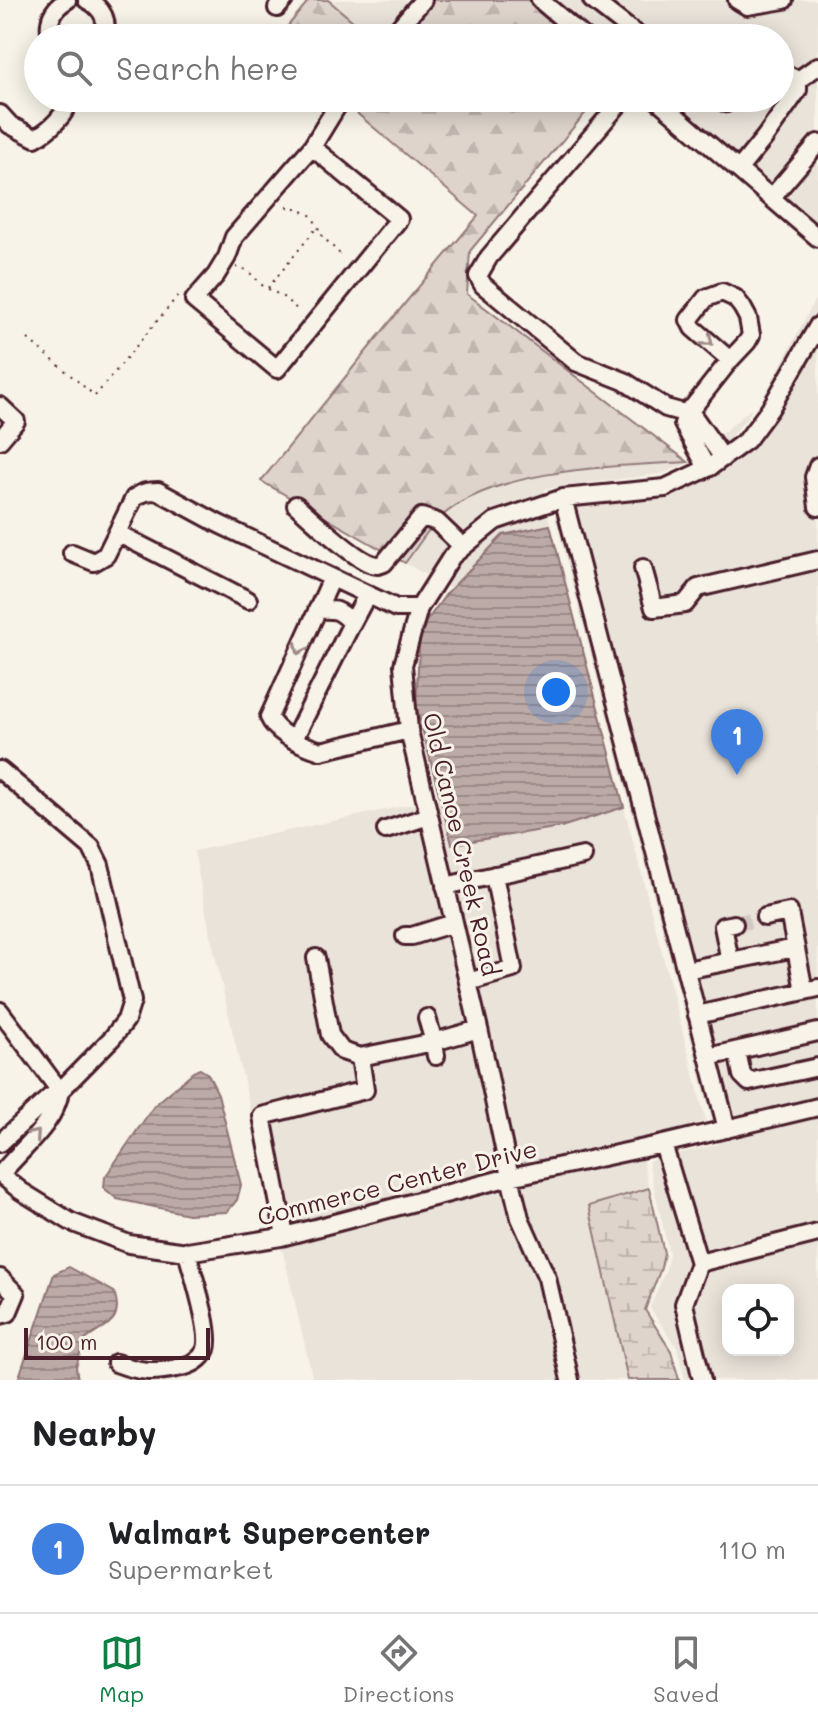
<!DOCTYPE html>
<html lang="en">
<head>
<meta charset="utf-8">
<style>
  :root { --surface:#fff; --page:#f2f2f2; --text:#202124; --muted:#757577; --line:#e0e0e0; --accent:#0b8043 }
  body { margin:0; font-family:Mali,sans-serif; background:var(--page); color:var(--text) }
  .controls { position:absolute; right:24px; bottom:24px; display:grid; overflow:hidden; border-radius:16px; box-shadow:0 4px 20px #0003 }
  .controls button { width:72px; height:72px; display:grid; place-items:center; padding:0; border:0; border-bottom:2px solid var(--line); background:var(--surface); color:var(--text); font:40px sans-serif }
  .scale { position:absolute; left:24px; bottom:20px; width:186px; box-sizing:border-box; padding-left:8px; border:4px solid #4a1f2b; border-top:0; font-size:22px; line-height:28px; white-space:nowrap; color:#4a1f2b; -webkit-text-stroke:6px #f7f3e8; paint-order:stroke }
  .you { position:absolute; left:556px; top:692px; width:28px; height:28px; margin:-20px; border:6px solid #fff; border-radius:50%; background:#1a73e8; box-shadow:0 0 0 12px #1a73e833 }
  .badge { display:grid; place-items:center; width:52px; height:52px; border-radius:50%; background:var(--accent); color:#fff; font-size:26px; font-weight:700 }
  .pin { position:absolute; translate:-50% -66px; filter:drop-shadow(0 2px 4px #0008) }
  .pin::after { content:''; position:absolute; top:42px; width:28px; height:24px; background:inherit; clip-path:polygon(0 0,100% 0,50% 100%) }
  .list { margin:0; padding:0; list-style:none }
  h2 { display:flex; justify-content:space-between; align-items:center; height:104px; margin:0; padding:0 32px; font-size:34px }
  h2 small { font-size:26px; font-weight:400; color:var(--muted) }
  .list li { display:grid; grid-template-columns:52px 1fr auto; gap:24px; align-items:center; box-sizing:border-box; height:128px; padding:0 32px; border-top:2px solid var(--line) }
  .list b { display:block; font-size:30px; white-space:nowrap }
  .list p { margin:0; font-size:26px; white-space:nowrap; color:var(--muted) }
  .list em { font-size:26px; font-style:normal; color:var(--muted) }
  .icon { flex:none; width:44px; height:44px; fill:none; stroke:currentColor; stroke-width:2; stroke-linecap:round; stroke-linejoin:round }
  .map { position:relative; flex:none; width:818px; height:1380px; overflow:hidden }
  .search { position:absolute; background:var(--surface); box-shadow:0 4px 20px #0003; left:24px; right:24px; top:24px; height:88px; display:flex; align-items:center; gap:20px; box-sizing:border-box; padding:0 28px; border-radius:44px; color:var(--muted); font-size:30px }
  .sheet { height:232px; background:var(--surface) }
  nav { display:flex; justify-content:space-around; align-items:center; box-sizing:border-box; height:112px; border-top:2px solid var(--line); background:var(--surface); font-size:22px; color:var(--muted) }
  nav a { display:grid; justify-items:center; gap:4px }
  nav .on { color:var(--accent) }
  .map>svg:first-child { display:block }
  .built { fill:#eae3da; fill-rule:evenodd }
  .forest { fill:url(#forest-firs); stroke:#947a7c; stroke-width:2 }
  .wetland { fill:url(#wetland-marsh); stroke:#947a7c; stroke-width:2 }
  .water { fill:url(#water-rules); stroke:#8e7275; stroke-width:2 }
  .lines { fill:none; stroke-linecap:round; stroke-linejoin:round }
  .minor-tunnel { stroke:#d4c9c2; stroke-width:16; stroke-dasharray:16 8; stroke-linecap:butt }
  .minor-casing { stroke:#4a1f2b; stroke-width:22 }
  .path { stroke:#4a1f2b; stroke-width:2; stroke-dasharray:2 6; stroke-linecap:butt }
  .minor { stroke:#f7f3e8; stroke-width:16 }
  .oneway { stroke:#a0898a }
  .labels { text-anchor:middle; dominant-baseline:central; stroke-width:6; stroke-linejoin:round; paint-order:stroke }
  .street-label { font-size:24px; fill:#4a1f2b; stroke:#f7f3e8 }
</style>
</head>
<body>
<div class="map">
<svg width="818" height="1380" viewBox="0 0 818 1380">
  <defs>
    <pattern id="forest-firs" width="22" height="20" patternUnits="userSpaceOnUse" patternTransform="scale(2)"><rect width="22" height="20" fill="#ded4cc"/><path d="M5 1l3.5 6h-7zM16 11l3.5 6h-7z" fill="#c0b6af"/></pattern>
    <pattern id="wetland-marsh" width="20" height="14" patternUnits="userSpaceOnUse" patternTransform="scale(2)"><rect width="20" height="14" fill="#ded4cc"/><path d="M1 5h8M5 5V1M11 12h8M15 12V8" fill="none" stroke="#c0b6af"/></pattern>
    <pattern id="water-rules" width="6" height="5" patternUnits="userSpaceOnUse" patternTransform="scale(2)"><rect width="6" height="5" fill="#bcaaa7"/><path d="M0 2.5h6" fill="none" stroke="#9b8a88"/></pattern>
  </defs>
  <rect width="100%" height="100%" fill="#f7f3e8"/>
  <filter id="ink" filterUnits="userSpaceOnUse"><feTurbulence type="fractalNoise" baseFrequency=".0125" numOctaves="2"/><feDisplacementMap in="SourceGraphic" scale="16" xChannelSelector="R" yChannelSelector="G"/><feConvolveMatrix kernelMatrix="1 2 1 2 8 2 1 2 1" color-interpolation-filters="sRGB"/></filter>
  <g filter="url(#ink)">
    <path class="built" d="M328,0H416L384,38H373Z
      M551,0H818V229L666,98H780V38H596Z
      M818,294V1380H685L677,1348L650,1308L666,1269L669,1253L648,1161L718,1144L549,493L662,480L684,472L717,455L739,436L751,422ZM728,1290H788V1350H728Z
      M752,408L746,419L725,443L682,466L661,474L545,489L543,495L553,535L550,525L503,535L451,589L405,563L439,518L465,500L509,482L570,471L688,462Z
      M440,798L451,843L561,827L624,807L706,1121L648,1138L653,1154L646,1156L643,1161L649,1188L589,1206L628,1380H313L283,1252L280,1248H275L269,1221L273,1218L274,1213L210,933L194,851Z"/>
    <path class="forest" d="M309,0H328L373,38H278Z
      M416,0H528L573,38H384Z
      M339,98H598L470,251L467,294L688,462C618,466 491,468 439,519C426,531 416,549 405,563L261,481L411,296L478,216Z"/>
    <path class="wetland" d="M649,1188L664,1253L661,1268L645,1310L671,1351L679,1380H628L589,1206Z"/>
    <path class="water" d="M550,525L624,807L561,827L452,844L416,705L420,630L447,593L503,535Z
      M200,1069L208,1074L218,1094L241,1185L237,1200L227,1212L188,1214L117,1199L104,1188L105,1177L154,1106L193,1072Z
      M69,1267L114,1292C125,1323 104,1325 84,1341L76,1367L78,1380H18L54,1274Z"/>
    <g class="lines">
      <path class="minor-tunnel" d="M734,924L765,917"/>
      <defs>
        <path id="minor" d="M87,0C103,8 109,21 104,38
          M540,0L585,38
          M592,0L641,38
          M737,0L747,6L784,0
          M277,8L284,0
          M51,38C47,21 52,9 67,0
          M390,38L423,0
          M798,80L818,66
          M624,98L489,257L478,276L483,285L576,362L624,381L666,408L684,413L693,407L730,360L747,342L751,335L748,318L742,307L735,298L722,292L706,298L689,320L693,328L730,360
          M655,98L818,238
          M717,98L726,103L733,98
          M0,114L10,125L35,138C50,130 66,115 70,98
          M312,147L399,219L277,369L194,300L216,275L227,257L234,237L312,147L342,98
          M739,169L765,137L798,90V80L780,71
          M772,197L818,143
          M0,406L16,421L0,440
          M818,466L814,477L818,507
          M707,468L683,424L686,417H694L723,458
          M563,498L727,1129
          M296,505C312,519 354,559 372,564C379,566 378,565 384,563L422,517L437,522L463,547
          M117,533L248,600
          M72,553L94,562L106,555L134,498C142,492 148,491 158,491L219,524L396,608H419
          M643,568L654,608L685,604L698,588L818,560
          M332,578L269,717C277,735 302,745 321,751L409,730
          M352,623L367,595
          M294,739L352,623C339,609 336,609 317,610
          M0,770L91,847L100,865L132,1001L126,1020L113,1037L60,1091L50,1097L0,1143
          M386,830L429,816
          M445,886L583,856
          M765,917L789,912L804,991
          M405,936H412L454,923
          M316,958L330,1035L342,1051L360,1057
          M730,961L723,926L734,924
          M686,970L795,948
          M468,982L513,969L494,875
          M0,1011L60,1091C55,1124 21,1149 1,1174
          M697,1015L818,988
          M427,1018L434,1042L479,1029
          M737,1051L742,1075L749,1082L818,1067
          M708,1057L818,1032
          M663,1144L699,1263L684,1304L702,1380
          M0,1174L21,1191L71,1222L129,1244L187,1252L281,1237L510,1177L663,1144L818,1107
          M285,1236L262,1116L365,1090L360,1057L434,1042L436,1056
          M699,1263L818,1233
          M0,1278L16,1294L8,1313L0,1315
          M116,1363C140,1372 152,1373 177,1368C189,1366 201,1361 206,1349C212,1331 192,1272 187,1252
          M570,1380L547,1278L520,1218L510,1177L479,1029L409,730L403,665L419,608L452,556L463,547L495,521L563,498L665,488L710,467L747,440L770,409L818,326"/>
      </defs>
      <use href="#minor" class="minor-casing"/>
      <path class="path" d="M287,207L296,208L312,216L323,237L343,257
        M236,267L247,270L263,286L283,297L298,310
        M268,288L318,226
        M28,339L95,396L181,292"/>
      <use href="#minor" class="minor"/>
    </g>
    <defs><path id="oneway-chevron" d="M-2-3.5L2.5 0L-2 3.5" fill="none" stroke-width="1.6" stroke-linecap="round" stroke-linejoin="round" transform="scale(2)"/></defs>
    <g class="oneway">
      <use href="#oneway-chevron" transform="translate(708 341) rotate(40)"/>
      <use href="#oneway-chevron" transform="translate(300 649) rotate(115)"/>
      <use href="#oneway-chevron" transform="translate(35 1135) rotate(-49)"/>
    </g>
  </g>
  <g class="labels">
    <g class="street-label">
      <text transform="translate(462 844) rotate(77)">Old Canoe Creek Road</text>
      <text transform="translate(397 1182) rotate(-14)">Commerce Center Drive</text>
    </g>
  </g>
</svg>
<div class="controls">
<button><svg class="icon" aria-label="locate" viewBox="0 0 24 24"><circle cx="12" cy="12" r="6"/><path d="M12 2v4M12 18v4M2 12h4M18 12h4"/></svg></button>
</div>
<div class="scale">100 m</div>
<div class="you"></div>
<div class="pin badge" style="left:737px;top:775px;background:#3f7fe0">1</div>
<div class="search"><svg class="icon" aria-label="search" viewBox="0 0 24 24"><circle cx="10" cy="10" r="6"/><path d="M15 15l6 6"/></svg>Search here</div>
</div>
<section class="sheet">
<h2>Nearby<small></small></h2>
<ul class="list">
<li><span class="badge" style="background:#3f7fe0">1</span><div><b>Walmart Supercenter</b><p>Supermarket</p></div><em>110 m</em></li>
</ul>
</section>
<nav>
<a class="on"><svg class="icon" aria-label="map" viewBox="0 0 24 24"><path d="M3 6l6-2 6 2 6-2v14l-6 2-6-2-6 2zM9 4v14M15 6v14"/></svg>Map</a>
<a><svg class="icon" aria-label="directions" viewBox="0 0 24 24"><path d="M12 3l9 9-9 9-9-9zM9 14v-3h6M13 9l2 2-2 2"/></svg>Directions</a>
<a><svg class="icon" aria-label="saved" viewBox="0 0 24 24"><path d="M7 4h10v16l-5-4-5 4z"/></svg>Saved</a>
</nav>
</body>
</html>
